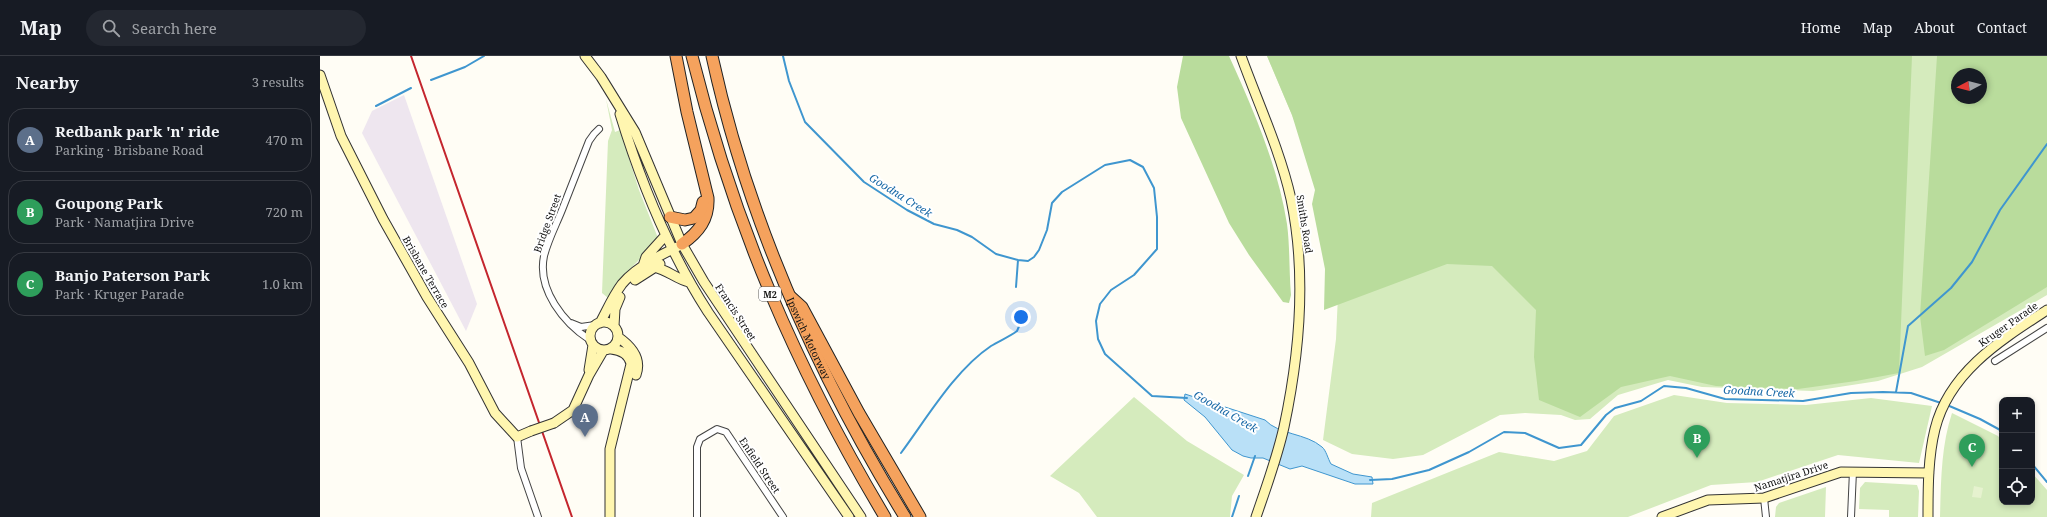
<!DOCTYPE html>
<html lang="en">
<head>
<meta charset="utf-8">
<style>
  :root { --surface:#171b24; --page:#242831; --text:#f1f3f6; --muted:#9ea1a6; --line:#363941; --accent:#0f766e }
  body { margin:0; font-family:"Noto Serif",serif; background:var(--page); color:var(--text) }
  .controls { position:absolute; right:12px; bottom:12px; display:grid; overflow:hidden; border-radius:8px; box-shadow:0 2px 6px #0003 }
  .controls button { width:36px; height:36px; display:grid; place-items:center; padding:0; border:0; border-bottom:1px solid var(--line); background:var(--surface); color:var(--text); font:20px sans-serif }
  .compass { position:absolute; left:1631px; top:12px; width:36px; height:36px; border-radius:50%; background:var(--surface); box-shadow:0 2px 6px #0003; rotate:263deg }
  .you { position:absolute; left:701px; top:261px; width:14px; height:14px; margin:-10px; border:3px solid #fff; border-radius:50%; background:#1a73e8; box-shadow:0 0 0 6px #1a73e833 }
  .badge { display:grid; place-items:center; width:26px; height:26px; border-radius:50%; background:var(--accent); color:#fff; font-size:13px; font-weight:700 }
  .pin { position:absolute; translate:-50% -33px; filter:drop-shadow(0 1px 2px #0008) }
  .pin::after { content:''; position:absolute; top:21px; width:14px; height:12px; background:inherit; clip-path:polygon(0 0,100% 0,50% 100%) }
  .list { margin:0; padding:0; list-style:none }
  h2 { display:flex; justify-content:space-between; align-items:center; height:52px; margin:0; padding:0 16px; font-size:17px }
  h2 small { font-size:13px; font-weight:400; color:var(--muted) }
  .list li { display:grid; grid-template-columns:26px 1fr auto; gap:12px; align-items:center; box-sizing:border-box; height:64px; margin:0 8px 8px; padding:0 8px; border:1px solid var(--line); border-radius:16px }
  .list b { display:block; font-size:15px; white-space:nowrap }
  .list p { margin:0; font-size:13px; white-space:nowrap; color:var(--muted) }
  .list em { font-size:13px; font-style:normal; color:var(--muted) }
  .icon { flex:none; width:22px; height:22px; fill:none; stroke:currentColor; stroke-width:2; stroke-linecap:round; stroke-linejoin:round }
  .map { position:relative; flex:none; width:1727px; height:461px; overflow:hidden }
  header { display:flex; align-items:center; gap:24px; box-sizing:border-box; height:56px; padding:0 20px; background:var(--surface); border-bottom:1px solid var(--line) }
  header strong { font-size:19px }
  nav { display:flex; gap:22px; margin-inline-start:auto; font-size:14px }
  .search { width:280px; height:36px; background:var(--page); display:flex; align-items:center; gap:10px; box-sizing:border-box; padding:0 14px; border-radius:22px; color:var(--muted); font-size:15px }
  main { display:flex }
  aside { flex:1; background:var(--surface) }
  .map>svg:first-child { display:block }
  .industrial { fill:#eee6ef }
  .green { fill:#d5ebbd; fill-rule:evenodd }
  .forest { fill:#b9dc9c; fill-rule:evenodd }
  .pitch { fill:#e6f2cf }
  .water { fill:#b9e0f7; stroke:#3f96cf }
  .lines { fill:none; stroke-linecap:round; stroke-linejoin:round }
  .stream { stroke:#3f96cf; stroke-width:2 }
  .street-casing { stroke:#444; stroke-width:8 }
  .secondary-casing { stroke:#333; stroke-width:11 }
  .highway-casing { stroke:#222; stroke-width:13 }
  .street { stroke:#fff; stroke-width:6 }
  .secondary { stroke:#fff6b0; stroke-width:9 }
  .highway { stroke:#f5a25d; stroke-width:11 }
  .rail { stroke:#c4262e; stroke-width:2 }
  .secondary-bridge-casing { stroke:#333; stroke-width:11; stroke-linecap:butt }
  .secondary-bridge { stroke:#fff6b0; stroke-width:9 }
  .labels { text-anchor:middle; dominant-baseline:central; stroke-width:4; stroke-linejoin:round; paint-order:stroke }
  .shield { fill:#fff; stroke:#585858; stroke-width:1 }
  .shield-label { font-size:9px; font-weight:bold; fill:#111 }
  .street-label { font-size:10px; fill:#111; stroke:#fff }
  .water-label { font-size:11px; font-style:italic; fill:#1768a6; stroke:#fff }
</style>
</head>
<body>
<header>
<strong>Map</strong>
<div class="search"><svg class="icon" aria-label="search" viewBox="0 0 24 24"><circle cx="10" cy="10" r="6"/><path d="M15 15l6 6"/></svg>Search here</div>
<nav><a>Home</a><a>Map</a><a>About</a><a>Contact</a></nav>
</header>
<main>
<aside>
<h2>Nearby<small>3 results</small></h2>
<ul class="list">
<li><span class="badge" style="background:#5c6f8a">A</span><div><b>Redbank park 'n' ride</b><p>Parking · Brisbane Road</p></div><em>470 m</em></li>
<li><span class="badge" style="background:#2e9e5b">B</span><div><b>Goupong Park</b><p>Park · Namatjira Drive</p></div><em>720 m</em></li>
<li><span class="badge" style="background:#2e9e5b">C</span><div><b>Banjo Paterson Park</b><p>Park · Kruger Parade</p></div><em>1.0 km</em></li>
</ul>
</aside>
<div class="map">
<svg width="1727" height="461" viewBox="0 0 1727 461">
  <rect width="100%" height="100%" fill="#fffdf5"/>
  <path class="industrial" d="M84,39L157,248L146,275L42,77L52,55Z"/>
  <path class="green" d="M947,0H1727V239L1602,311L1558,325L1493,335L1382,331L1348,324L1298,339L1270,363L1255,364L1241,359L1205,357L1180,359L1103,399L1073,403L1032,398L1003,384L1016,283L1019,217L999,123ZM1637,18H1661V42H1637Z
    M286,43L295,76L300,74L319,134L338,182L337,186L334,184L332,187L334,189L299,224L288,242L282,237L288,85L292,74Z
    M1354,339L1407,347L1486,349L1551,342L1612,350L1599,407L1518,399L1437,426L1391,429L1308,461H1051L1052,447L1179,396L1234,405L1267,395L1294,360Z
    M814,341L867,385L924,419L912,440L910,461H777L759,437L730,420Z
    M1632,357L1678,380L1682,385V446H1712V417L1727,434V461H1620C1621,426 1621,390 1632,357Z
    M1545,426L1597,429L1599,435L1598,461H1569V454L1539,453L1540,432Z
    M1506,431L1505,461H1455L1456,451L1459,447Z"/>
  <path class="forest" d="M863,0H909C933,53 958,110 967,168C970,191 969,216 971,239L969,247L963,246L929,199L909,167L861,62L857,31Z
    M947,0H1592L1579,317L1536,325L1478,333L1396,330L1350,320L1301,331L1260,361L1219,344L1214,301L1216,254L1172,210L1127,208L1004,254L1005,213L992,148L995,134L972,59Z
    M1617,0H1727V231L1624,294L1605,300L1600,260ZM1637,18H1661V42H1637Z"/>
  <path class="pitch" d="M1654,430L1663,432L1661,442L1652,441Z"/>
  <path class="water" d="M865,338L945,364C959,379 986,377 1002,391C1006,394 1008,403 1011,408L1033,418L1052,421L1053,428H1035L982,410L970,413L943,402H931L923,400L912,394L885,361L864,344Z"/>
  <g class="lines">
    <path class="stream" d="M463,0L469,25L485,66L544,126L587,154L614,168L637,174L652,181L676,198L698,204L708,205L714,201L719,194L727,174L732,147L742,136L785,109L810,104L823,111L834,132L837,161V193L814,219L791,234L780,248L776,265L778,283L785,298L832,340L867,342
      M111,24L145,11L164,0
      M56,50L91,32
      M696,231L698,204
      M1576,336L1588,270L1631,232L1652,206L1680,154L1727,88
      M1627,349L1660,363L1682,375
      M581,397C607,362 635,314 671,290C679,285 689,281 697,275L700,268
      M1712,408L1727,426
      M928,420L935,400
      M1050,424L1072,423L1109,414L1149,396L1184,376L1205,377L1239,392L1261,389L1286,359L1295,352L1321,345L1344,330L1366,332L1405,343L1483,345L1531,337L1563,336L1591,337L1621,347
      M912,461L919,440"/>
    <defs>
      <path id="street" d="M251,267L261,271L275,269
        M270,284C244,267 217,234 224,200C228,184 236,169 242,154C251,131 260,108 269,85L274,78L279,73
        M1675,305L1727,272
        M197,381L201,412L218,461
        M1444,442L1446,461
        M377,461V391L380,383L397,373L406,376L463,461
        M1531,461L1533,415"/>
      <path id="secondary" d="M265,0L281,21L315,76L362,188L384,226L541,461
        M921,0C938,47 960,94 971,143C987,219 980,296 964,371C957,402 946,432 936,461
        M0,19L21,80L63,163L107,241L149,307L175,357L197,381L211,375
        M300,58C321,127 348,194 388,256L529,461
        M323,210L326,201L345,180
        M334,211C348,214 356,223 369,226
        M315,224L340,208
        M270 280a14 14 0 1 1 28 0a14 14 0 1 1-28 0Z
        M280,267C287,254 293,240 302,228C315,212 338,200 357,191
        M294,270L295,253L300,241
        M298,281C311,290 322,302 316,319
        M269,314L273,289
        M234,367L253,354L269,319L283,295
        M290,461V393L311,308C309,298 301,294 291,293
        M1342,461L1388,444L1444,442L1521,416L1609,417
        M1608,461C1608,432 1608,401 1615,373C1629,316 1681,284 1727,254"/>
      <g id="highway">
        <path d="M356,0L367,56L388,142C389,163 379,176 362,188"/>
        <path d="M372,0C414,169 476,312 565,461"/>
        <path id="s1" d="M392,0C428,165 497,318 585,461"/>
        <path d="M350,161L365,164L374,162L381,154L383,146"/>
        <path d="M471,241L482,251L539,357L600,461"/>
      </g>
    </defs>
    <use href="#street" class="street-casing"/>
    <use href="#secondary" class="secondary-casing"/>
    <use href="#highway" class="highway-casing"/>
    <use href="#street" class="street"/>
    <use href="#secondary" class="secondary"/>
    <use href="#highway" class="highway"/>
    <path class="rail" d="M91,0L252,461"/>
    <defs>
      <path id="secondary-bridge" d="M211,375L234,367"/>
    </defs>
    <use href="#secondary-bridge" class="secondary-bridge-casing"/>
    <use href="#secondary-bridge" class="secondary-bridge"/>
  </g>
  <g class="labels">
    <rect class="shield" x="439" y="231" width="22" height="14" rx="3"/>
    <g class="shield-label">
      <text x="450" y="238">M2</text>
    </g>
    <g class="street-label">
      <text transform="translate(227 167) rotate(-70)">Bridge Street</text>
      <text transform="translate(985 168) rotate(81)">Smiths Road</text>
      <text transform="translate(106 216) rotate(60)">Brisbane Terrace</text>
      <text transform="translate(416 256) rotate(57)">Francis Street</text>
      <text transform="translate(1688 268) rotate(-35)">Kruger Parade</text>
      <text stroke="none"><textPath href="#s1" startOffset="299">Ipswich Motorway</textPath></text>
      <text transform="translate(440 409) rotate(56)">Enfield Street</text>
      <text transform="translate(1471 420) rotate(-18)">Namatjira Drive</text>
    </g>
    <g class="water-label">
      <text transform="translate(581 139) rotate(32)">Goodna Creek</text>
      <text transform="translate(1439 335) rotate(3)">Goodna Creek</text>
      <text transform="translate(906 355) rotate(30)">Goodna Creek</text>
    </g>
  </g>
</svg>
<div class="controls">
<button>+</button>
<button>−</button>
<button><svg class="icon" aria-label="locate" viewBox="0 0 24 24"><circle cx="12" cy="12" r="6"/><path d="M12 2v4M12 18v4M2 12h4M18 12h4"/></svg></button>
</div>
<svg class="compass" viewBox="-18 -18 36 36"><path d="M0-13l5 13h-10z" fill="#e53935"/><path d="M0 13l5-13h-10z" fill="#9ea1a6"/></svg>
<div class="you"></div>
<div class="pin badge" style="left:265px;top:381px;background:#5c6f8a">A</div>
<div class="pin badge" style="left:1377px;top:402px;background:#2e9e5b">B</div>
<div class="pin badge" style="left:1652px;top:411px;background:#2e9e5b">C</div>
</div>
</main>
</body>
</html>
